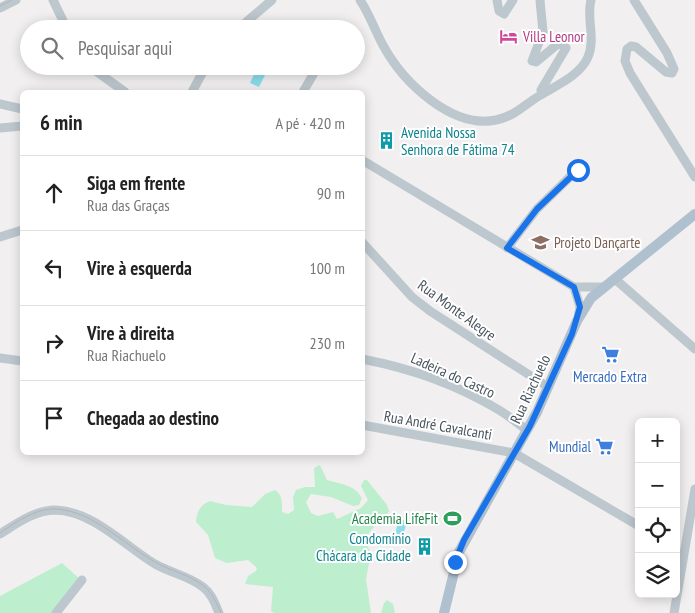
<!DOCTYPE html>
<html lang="pt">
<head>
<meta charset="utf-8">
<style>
  :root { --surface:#fff; --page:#f6f6f6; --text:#222; --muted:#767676; --line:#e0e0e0 }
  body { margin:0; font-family:"PT Sans Narrow",sans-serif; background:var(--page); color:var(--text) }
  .controls { position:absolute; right:15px; bottom:15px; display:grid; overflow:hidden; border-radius:8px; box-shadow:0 2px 12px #0003 }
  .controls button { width:45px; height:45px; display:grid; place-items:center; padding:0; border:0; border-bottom:1px solid var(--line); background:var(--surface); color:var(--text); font:25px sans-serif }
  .stop { position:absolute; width:15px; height:15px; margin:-11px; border:4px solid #1a73e8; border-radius:50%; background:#fff }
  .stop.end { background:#1a73e8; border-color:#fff; box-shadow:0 1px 5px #0008 }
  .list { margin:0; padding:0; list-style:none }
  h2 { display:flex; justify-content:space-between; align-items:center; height:65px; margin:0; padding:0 20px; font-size:21px }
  h2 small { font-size:16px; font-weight:400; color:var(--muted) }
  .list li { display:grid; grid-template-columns:32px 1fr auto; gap:15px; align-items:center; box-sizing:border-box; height:75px; padding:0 20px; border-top:1px solid var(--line) }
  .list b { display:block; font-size:19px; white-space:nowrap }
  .list p { margin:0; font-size:16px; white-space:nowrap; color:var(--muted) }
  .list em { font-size:16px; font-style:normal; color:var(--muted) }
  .icon { flex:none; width:28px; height:28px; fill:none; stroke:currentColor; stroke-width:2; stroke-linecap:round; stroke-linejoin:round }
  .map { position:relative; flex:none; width:695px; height:613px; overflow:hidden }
  .search { position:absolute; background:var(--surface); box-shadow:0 2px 12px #0003; left:20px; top:20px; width:345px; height:55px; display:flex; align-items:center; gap:12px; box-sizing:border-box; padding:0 18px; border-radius:28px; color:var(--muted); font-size:19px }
  .panel { position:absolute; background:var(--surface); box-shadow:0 2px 12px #0003; left:20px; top:90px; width:345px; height:365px; border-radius:8px }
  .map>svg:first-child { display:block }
  .green { fill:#bdefce }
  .water { fill:#8bddeb }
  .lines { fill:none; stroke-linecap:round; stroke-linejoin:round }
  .minor { stroke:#bdc7ce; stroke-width:9 }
  .major { stroke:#afc0ce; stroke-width:10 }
  .tram { stroke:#b1b5b9; stroke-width:1 }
  .route { stroke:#1a73e8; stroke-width:6 }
  .labels { text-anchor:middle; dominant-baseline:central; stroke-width:4; stroke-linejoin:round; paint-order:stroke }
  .hotel-label { font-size:15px; fill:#b23c85; stroke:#fff; text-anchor:start }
  .culture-label { font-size:15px; fill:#0d838f; stroke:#fff; text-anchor:start }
  .education-label { font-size:15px; fill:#785e54; stroke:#fff; text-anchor:start }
  .street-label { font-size:15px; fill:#47535c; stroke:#fff }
  .shop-label { font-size:15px; fill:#366cbe; stroke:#fff }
  .leisure-label { font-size:15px; fill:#27864d; stroke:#fff; text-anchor:end }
</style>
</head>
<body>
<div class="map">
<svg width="695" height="613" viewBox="0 0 695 613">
  <rect width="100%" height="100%" fill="#f1efef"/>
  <path class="green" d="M320,465L327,480C341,484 355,485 362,498L359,505L353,506L331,497L311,494L306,502L311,513L318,516L333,512L337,519L361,508L368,500L361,486L364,480H367L387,505L389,511C382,525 357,531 371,553L366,579L371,613H274L271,611L273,587L245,584L248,576L256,571L257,568L248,560L227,563L215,558L208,535L196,522C197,511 200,505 210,501L226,505L252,507L265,494L275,490C283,495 282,503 282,512L288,514L294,510L293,497L296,490L305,487H315L314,468Z
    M62,563L81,580L55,613H0V596Z
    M387,600L393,604L395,613H381L384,603Z"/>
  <path class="water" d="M256,70L265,75L259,87L250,83Z
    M399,519L407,521L403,536L395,534Z"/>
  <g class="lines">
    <path class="minor" d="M53,0L67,29
      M360,0C370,15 375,31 384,47C404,83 452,129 496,120C515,116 524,105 539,96C555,86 580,76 588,57C596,38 586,18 591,0
      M497,0L499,11L504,14L513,0
      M540,0L543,32L532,61L536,62L559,43L566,48L541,90L542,94
      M634,0L667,53L674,69L672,73L666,72L636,47L631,46L627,49L625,61L630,73L695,177
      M0,8L16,0
      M238,29L272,0
      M89,66L125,92
      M192,92L206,66
      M303,92L318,66
      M0,104L22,109
      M0,128L22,126
      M362,160L574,287H605
      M0,237L22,230
      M362,242L412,297L430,311L548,387
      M507,248L537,209L578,169
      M615,279L695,349
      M574,287L580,307L578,318
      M0,358L22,361
      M362,359C409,368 458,385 499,410C509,416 518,424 527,430
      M362,425L514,453L639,526
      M0,534C16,524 35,510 55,510C93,511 125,546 155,564C171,573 189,576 203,587C212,594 215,604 219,613
      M56,613L82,580
      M674,613L695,489"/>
    <path class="major" d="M444,613L459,552L537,412L577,321L591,298L695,214"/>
    <path class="tram" d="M0,6L12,0
      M0,533C16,522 36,508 56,509C94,511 125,546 157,563C173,572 191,575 205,587C213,594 217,604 221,613"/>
  </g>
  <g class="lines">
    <path class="route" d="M455,562L464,540L530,426L572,334L580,307L574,287L507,248L537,209L578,170"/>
  </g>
  <defs>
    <symbol id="hotel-bare" viewBox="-9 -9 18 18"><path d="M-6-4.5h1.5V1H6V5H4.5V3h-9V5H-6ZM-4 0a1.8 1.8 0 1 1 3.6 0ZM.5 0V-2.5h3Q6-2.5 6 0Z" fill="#d1479c" stroke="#fff" stroke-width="2.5" paint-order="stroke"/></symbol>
    <symbol id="building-bare" viewBox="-9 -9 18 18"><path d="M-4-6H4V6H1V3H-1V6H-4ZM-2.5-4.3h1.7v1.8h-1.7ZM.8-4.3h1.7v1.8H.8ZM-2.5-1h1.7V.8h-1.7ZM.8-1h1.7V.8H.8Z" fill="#0f9aa8" stroke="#fff" stroke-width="2.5" paint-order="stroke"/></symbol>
    <symbol id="school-bare" viewBox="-9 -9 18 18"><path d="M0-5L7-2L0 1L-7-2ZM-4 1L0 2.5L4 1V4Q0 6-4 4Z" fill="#8d6e63" stroke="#fff" stroke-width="2.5" paint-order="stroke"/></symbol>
    <symbol id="supermarket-bare" viewBox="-9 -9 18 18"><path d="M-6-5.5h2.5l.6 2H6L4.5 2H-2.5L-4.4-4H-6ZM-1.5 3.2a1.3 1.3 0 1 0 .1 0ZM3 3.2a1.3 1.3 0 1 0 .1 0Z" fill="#3f7fe0" stroke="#fff" stroke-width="2.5" paint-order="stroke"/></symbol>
    <symbol id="stadium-bare" viewBox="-9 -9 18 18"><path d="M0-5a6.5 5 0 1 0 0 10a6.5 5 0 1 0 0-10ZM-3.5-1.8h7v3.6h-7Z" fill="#2e9e5b" stroke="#fff" stroke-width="2.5" paint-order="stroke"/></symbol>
  </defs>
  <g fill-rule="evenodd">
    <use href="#hotel-bare" x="496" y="24" width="25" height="25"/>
    <use href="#building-bare" x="374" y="128" width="25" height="25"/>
    <use href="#school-bare" x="528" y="230" width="25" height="25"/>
    <use href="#supermarket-bare" x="598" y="342" width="25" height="25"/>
    <use href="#supermarket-bare" x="592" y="434" width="25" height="25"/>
    <use href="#stadium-bare" x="440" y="506" width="25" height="25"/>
    <use href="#building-bare" x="412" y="534" width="25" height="25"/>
  </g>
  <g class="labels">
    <g class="hotel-label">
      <text x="523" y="36">Villa Leonor</text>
    </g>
    <g class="culture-label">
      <text x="401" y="132">Avenida Nossa<tspan x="401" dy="17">Senhora de Fátima 74</tspan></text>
      <text x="411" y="538" text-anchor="end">Condomínio<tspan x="411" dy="17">Chácara da Cidade</tspan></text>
    </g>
    <g class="education-label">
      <text x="554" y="242">Projeto Dançarte</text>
    </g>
    <g class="street-label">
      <text transform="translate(457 310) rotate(36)">Rua Monte Alegre</text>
      <text transform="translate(453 375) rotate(24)">Ladeira do Castro</text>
      <text transform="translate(530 389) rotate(-65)">Rua Riachuelo</text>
      <text transform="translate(438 425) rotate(10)">Rua André Cavalcanti</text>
    </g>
    <g class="shop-label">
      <text x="610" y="376">Mercado Extra</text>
      <text x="591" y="446" text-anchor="end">Mundial</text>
    </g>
    <g class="leisure-label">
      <text x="438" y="518">Academia LifeFit</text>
    </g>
  </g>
</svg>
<div class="controls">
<button>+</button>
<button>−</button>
<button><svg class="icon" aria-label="locate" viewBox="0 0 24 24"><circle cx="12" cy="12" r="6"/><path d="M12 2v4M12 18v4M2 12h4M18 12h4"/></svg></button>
<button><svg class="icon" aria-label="layers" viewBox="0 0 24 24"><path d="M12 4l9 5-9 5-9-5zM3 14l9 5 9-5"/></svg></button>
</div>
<div class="stop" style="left:578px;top:170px"></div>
<div class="stop end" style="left:455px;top:562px"></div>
<div class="search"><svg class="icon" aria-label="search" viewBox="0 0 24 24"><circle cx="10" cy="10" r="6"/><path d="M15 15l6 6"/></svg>Pesquisar aqui</div>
<section class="panel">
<h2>6 min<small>A pé · 420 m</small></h2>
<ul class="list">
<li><svg class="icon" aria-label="ahead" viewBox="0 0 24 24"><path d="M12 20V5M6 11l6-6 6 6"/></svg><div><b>Siga em frente</b><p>Rua das Graças</p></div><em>90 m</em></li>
<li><svg class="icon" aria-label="left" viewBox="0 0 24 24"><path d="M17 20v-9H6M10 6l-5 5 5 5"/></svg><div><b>Vire à esquerda</b></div><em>100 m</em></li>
<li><svg class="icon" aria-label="right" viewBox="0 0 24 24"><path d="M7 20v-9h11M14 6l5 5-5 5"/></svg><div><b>Vire à direita</b><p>Rua Riachuelo</p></div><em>230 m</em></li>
<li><svg class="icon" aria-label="arrive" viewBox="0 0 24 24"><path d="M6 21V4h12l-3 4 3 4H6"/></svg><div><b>Chegada ao destino</b></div></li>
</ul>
</section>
</div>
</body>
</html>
